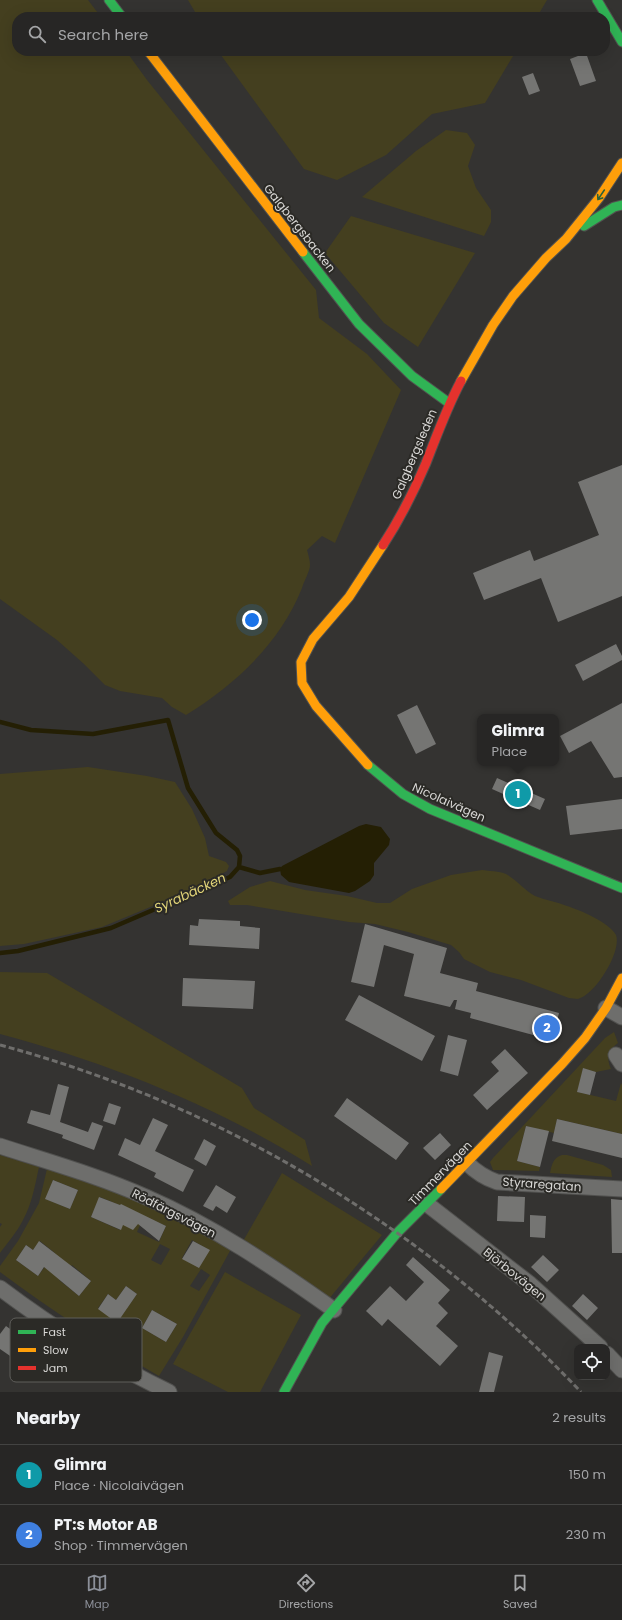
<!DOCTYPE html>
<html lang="en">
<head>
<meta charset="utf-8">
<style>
  :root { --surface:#272625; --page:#2f2e2d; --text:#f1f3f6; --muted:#a4a5a7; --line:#434342; --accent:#8c9099 }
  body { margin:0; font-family:Poppins,sans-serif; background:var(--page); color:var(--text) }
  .controls { position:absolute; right:12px; bottom:12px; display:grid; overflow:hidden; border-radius:8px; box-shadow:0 4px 16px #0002 }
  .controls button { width:36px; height:36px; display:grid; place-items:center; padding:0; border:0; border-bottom:1px solid var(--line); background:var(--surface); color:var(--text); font:20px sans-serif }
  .you { position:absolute; left:252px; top:620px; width:14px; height:14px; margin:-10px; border:3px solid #fff; border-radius:50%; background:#1a73e8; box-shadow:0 0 0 6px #1a73e833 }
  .badge { display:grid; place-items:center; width:26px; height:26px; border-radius:50%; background:var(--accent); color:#fff; font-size:13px; font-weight:700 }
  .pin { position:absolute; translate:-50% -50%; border:2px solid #fff; box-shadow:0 1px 4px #0006 }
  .popup { position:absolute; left:477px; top:714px; width:82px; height:52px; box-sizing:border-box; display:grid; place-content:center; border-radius:8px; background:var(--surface); filter:drop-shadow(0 1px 3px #0005); font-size:13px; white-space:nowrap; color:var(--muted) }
  .popup b { font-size:15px; color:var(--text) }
  .popup::after { content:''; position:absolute; left:50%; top:100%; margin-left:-8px; border:8px solid transparent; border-top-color:var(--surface) }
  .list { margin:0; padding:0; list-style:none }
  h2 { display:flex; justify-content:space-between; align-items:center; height:52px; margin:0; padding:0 16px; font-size:17px }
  h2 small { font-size:13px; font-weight:400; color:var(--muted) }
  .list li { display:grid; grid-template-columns:26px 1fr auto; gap:12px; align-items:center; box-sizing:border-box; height:60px; padding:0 16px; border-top:1px solid var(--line) }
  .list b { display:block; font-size:15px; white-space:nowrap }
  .list p { margin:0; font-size:13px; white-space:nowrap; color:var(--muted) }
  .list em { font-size:13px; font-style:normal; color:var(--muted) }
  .icon { flex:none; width:22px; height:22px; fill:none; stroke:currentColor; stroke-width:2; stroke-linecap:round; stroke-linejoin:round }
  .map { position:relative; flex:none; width:622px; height:1392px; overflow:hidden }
  .search { position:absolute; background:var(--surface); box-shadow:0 4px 16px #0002; left:12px; right:12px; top:12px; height:44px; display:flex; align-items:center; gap:10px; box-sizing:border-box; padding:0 14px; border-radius:16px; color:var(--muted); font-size:15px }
  .sheet { height:172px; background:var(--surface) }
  nav { display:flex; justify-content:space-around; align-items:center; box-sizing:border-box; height:56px; border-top:1px solid var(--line); background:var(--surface); font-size:11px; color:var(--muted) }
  nav a { display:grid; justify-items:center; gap:2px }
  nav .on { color:var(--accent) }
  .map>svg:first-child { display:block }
  .green { fill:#443f1f; fill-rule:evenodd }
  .water { fill:#241f04 }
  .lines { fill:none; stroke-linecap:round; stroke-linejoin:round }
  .stream { stroke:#241f04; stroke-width:4.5 }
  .building { fill:#757573 }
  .street-casing { stroke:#51514f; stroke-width:17 }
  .fast-casing { stroke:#51514f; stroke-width:11 }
  .slow-casing { stroke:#51514f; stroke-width:11 }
  .jam-casing { stroke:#51514f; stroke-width:11 }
  .street { stroke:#6e6e6c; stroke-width:15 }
  .fast { stroke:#30b455; stroke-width:9 }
  .slow { stroke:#ff9f0a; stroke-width:9 }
  .jam { stroke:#e5322d; stroke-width:9 }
  .rail { stroke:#6f6e6c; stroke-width:3; stroke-dasharray:6 3; stroke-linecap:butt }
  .oneway { stroke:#2d6139 }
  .labels { text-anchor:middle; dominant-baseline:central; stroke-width:4; stroke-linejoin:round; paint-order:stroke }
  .street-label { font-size:12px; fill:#d9d8d6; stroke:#2b2a26 }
  .water-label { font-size:13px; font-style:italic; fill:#e3d679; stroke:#2b2a26 }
  .key { fill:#2b2a26; stroke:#5f5e5b; stroke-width:1 }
  .key-label { font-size:11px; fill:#d9d8d6 }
</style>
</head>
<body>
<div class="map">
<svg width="622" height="1392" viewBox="0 0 622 1392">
  <rect width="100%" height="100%" fill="#343331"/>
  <path class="green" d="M0,0H88L101,17H17V51H126L147,80L316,290L319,318L367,354L401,390L335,543L322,536L307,550C308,554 310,560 310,565C310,571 304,581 302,588C280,643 236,684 186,715L172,707L162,698L120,691L105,685L84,664L57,640L0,599Z
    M188,0H547L537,17H198Z
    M218,51H516L485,103L432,114L386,155L337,180L304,169Z
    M446,130L467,133L475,145L468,166L476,188L491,210V222L484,236L362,197L416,151Z
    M351,216L475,253L418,347L384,323L325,253Z
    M88,767L147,776L175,782L192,809L205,838L209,856L226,862L229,866L227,871L189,891L102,927L24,944L0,946V774Z
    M482,870C489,871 499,871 506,874C517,880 524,890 535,896C545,900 557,902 567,906C580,910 610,923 616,935C622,952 595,995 578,999C575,999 572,998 569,998L521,980L490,972L464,959L459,952L451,945L408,932L375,924L349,922L247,905H230L228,901L250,887L270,881L305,890L347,896L377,903H390L412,889L451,875Z
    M0,972L47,973L242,1088L254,1108L305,1140L312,1166C216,1106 109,1063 0,1034Z
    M614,1032L618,1043C608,1050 606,1058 611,1069L596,1072L583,1069L578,1092L616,1101L621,1083L622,1085V1134L557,1119L554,1133L526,1126L517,1161L540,1167L539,1171L493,1170L490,1162L493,1158L605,1038Z
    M0,1155L39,1167C35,1185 32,1204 23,1220C17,1232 8,1242 0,1253V1227L2,1224L0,1223Z
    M562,1155H567L603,1165L611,1170L612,1177L550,1173C552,1164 553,1158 562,1155Z
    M47,1169L78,1178L140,1202L231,1249L183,1337L159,1376C102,1343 52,1311 0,1272V1266L18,1241L39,1203ZM53,1180L78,1190L70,1209L46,1199ZM100,1197L129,1209L120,1230L91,1217ZM144,1216L166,1226L159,1242L137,1232ZM192,1240L209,1250L201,1264L195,1261L193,1264L182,1258ZM40,1241L55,1253L38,1276L16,1260L26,1245L33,1250ZM160,1244L170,1249L161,1265L151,1260ZM72,1265L91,1281L79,1296L59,1280ZM201,1269L210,1275L199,1291L190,1286ZM126,1286L137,1294L117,1322L98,1308L108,1294L116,1300ZM152,1310L177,1324L166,1342L142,1328Z
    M282,1173L382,1235L328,1300L242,1243Z
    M225,1272L301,1315L260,1392H228L173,1364Z"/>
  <path class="water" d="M366,824L381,827L390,839L389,845L374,863V875L370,881L355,891L349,893L289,882L281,875L280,869L282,866L359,826Z"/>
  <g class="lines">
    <path class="stream" d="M0,722L31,730L93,734L168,720L188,788L216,833L237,850L240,856L239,867L230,877L111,928L18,951L0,953
      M239,867L260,873L280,869"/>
  </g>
  <path class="building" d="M586,53L596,81L580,86L570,59Z
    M533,73L540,91L529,95L522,77Z
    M622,465V596L558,622L541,578L484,600L473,573L530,550L534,561L599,535L578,482Z
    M616,644L622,656V660L583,681L575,665Z
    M622,703V777L614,778L591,741L569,753L560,736Z
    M417,705L436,744L416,754L397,715Z
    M497,778L545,799L540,810L492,789Z
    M622,799V829L570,835L566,806Z
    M199,919L240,921V926L260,928L259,949L189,945L190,925L198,926Z
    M365,924L447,948L440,973L478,983L476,991L559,1013L552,1040L470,1018L471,1013L455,1009L457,1000H454L450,1007L404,996L414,954L384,945L374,987L351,982Z
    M183,978L255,981L253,1009L182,1006Z
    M359,995L435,1036L422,1061L345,1020Z
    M448,1035L467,1040L458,1076L440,1071Z
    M505,1049L528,1073L487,1110L473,1095L499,1071L491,1062Z
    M583,1068L596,1072L590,1095L577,1092Z
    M58,1084L69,1087L60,1122L88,1132L92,1122L103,1126L94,1150L62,1138L63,1135L27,1123L31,1110L50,1115Z
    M347,1098L409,1143L396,1160L334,1116Z
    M109,1103L121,1107L115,1125L103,1121Z
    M153,1118L168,1125L155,1151L194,1170L183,1192L154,1177L156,1173L118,1155L125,1138L140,1145Z
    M557,1119L622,1134V1158L552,1141Z
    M526,1126L549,1131L540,1167L517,1161Z
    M440,1133L451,1145L435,1160L423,1148Z
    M204,1139L216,1146L206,1166L194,1159Z
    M53,1180L78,1190L70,1209L45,1199Z
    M216,1185L236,1197L227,1213L216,1206L213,1211L203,1206Z
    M498,1196L525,1197L524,1222L497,1221Z
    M99,1197L120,1205L121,1204L166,1226L159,1241L138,1224L133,1230L123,1225L121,1230L91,1217Z
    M611,1199L622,1200V1253H612Z
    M530,1215L546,1216L545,1238L530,1237Z
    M39,1241L91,1281L79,1296L44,1267L38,1276L16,1260L26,1245L33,1250Z
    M193,1241L210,1250L199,1268L182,1259Z
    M543,1255L559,1270L547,1282L531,1267Z
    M413,1257L450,1290L438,1303L448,1313L436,1326L458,1346L440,1366L388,1319L382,1326L366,1311L390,1286L406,1301L424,1282L406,1265Z
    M126,1286L137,1294L117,1323L98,1309L108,1294L116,1300Z
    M583,1294L598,1308L587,1320L572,1306Z
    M152,1310L177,1324L166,1342L142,1328Z
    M6,1326L42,1352L43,1350L66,1365L56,1381L19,1357L16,1360L0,1349V1334Z
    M489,1352L503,1356L494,1392H479Z"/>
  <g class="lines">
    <defs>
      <path id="street" d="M606,1008L622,1017
        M616,1055L622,1064
        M0,1146C49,1162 99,1176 146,1197C213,1226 275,1268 334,1310
        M467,1163C476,1172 485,1178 497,1182L622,1189
        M427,1204L530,1284L600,1347
        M0,1288C53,1328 109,1363 169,1392
        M607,1354L622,1370"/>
      <path id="fast" d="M109,0L122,17
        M597,0L622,42
        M584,226L614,207L622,205
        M303,252L359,324L412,376L449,403
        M368,765L403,794L430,809L622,888
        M284,1392L322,1323L397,1233L441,1189"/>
      <path id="slow" d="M148,51L303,252
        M461,381L493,325L513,296L546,258L566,239L599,198L622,163
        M368,765L316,706L302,683L301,662L313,639L349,597L383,545
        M441,1189L562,1064L585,1038L606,1008L622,978"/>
      <path id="jam" d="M383,545C400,519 414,491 426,463C437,435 447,407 461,381"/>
    </defs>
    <use href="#street" class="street-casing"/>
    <use href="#fast" class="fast-casing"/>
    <use href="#slow" class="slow-casing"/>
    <use href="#jam" class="jam-casing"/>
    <use href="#street" class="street"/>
    <use href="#fast" class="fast"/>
    <use href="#slow" class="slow"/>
    <use href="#jam" class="jam"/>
    <path class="rail" d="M0,1045C220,1104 424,1227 581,1392"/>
  </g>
  <defs><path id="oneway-shaft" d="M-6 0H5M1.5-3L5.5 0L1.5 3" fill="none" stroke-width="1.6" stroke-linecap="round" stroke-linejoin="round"/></defs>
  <use class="oneway" href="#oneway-shaft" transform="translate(601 195) rotate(124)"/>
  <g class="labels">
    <g class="street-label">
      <text transform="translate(300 228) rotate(52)">Galgbergsbacken</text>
      <text transform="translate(414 454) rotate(-67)">Galgbergsleden</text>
      <text transform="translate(449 802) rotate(24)">Nicolaivägen</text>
      <text transform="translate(440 1173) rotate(-46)">Timmervägen</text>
      <text transform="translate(542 1184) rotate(4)">Styraregatan</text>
      <text transform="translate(174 1213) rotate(27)">Rödfärgsvägen</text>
      <text transform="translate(515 1274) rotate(39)">Björbovägen</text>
    </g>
    <g class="water-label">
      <text transform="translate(190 893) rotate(-25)">Syrabäcken</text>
    </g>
  </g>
  <rect x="10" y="1318" width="132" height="64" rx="6" class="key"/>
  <rect x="18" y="1330" width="18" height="4" fill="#30b455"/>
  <rect x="18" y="1348" width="18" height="4" fill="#ff9f0a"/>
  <rect x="18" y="1366" width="18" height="4" fill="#e5322d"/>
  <g class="key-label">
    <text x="43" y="1336">Fast</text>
    <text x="43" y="1354">Slow</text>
    <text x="43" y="1372">Jam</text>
  </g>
</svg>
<div class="controls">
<button><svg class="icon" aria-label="locate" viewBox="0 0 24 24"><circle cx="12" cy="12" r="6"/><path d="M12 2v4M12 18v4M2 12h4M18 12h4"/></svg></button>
</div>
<div class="you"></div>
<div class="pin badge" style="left:518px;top:794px;background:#0f9aa8">1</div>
<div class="popup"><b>Glimra</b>Place</div>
<div class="pin badge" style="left:547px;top:1028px;background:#3f7fe0">2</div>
<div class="search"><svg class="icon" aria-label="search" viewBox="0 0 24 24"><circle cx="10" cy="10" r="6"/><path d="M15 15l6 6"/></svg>Search here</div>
</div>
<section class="sheet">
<h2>Nearby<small>2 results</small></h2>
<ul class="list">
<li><span class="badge" style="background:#0f9aa8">1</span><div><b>Glimra</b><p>Place · Nicolaivägen</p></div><em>150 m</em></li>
<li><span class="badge" style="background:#3f7fe0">2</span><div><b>PT:s Motor AB</b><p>Shop · Timmervägen</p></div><em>230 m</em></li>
</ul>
</section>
<nav>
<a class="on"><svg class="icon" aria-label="map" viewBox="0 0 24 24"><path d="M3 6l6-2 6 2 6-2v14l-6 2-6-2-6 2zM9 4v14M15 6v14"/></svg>Map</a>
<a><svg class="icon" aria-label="directions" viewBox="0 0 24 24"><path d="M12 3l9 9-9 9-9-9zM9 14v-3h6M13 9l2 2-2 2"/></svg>Directions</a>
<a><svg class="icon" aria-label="saved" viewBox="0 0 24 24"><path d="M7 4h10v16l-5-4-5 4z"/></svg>Saved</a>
</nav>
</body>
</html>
